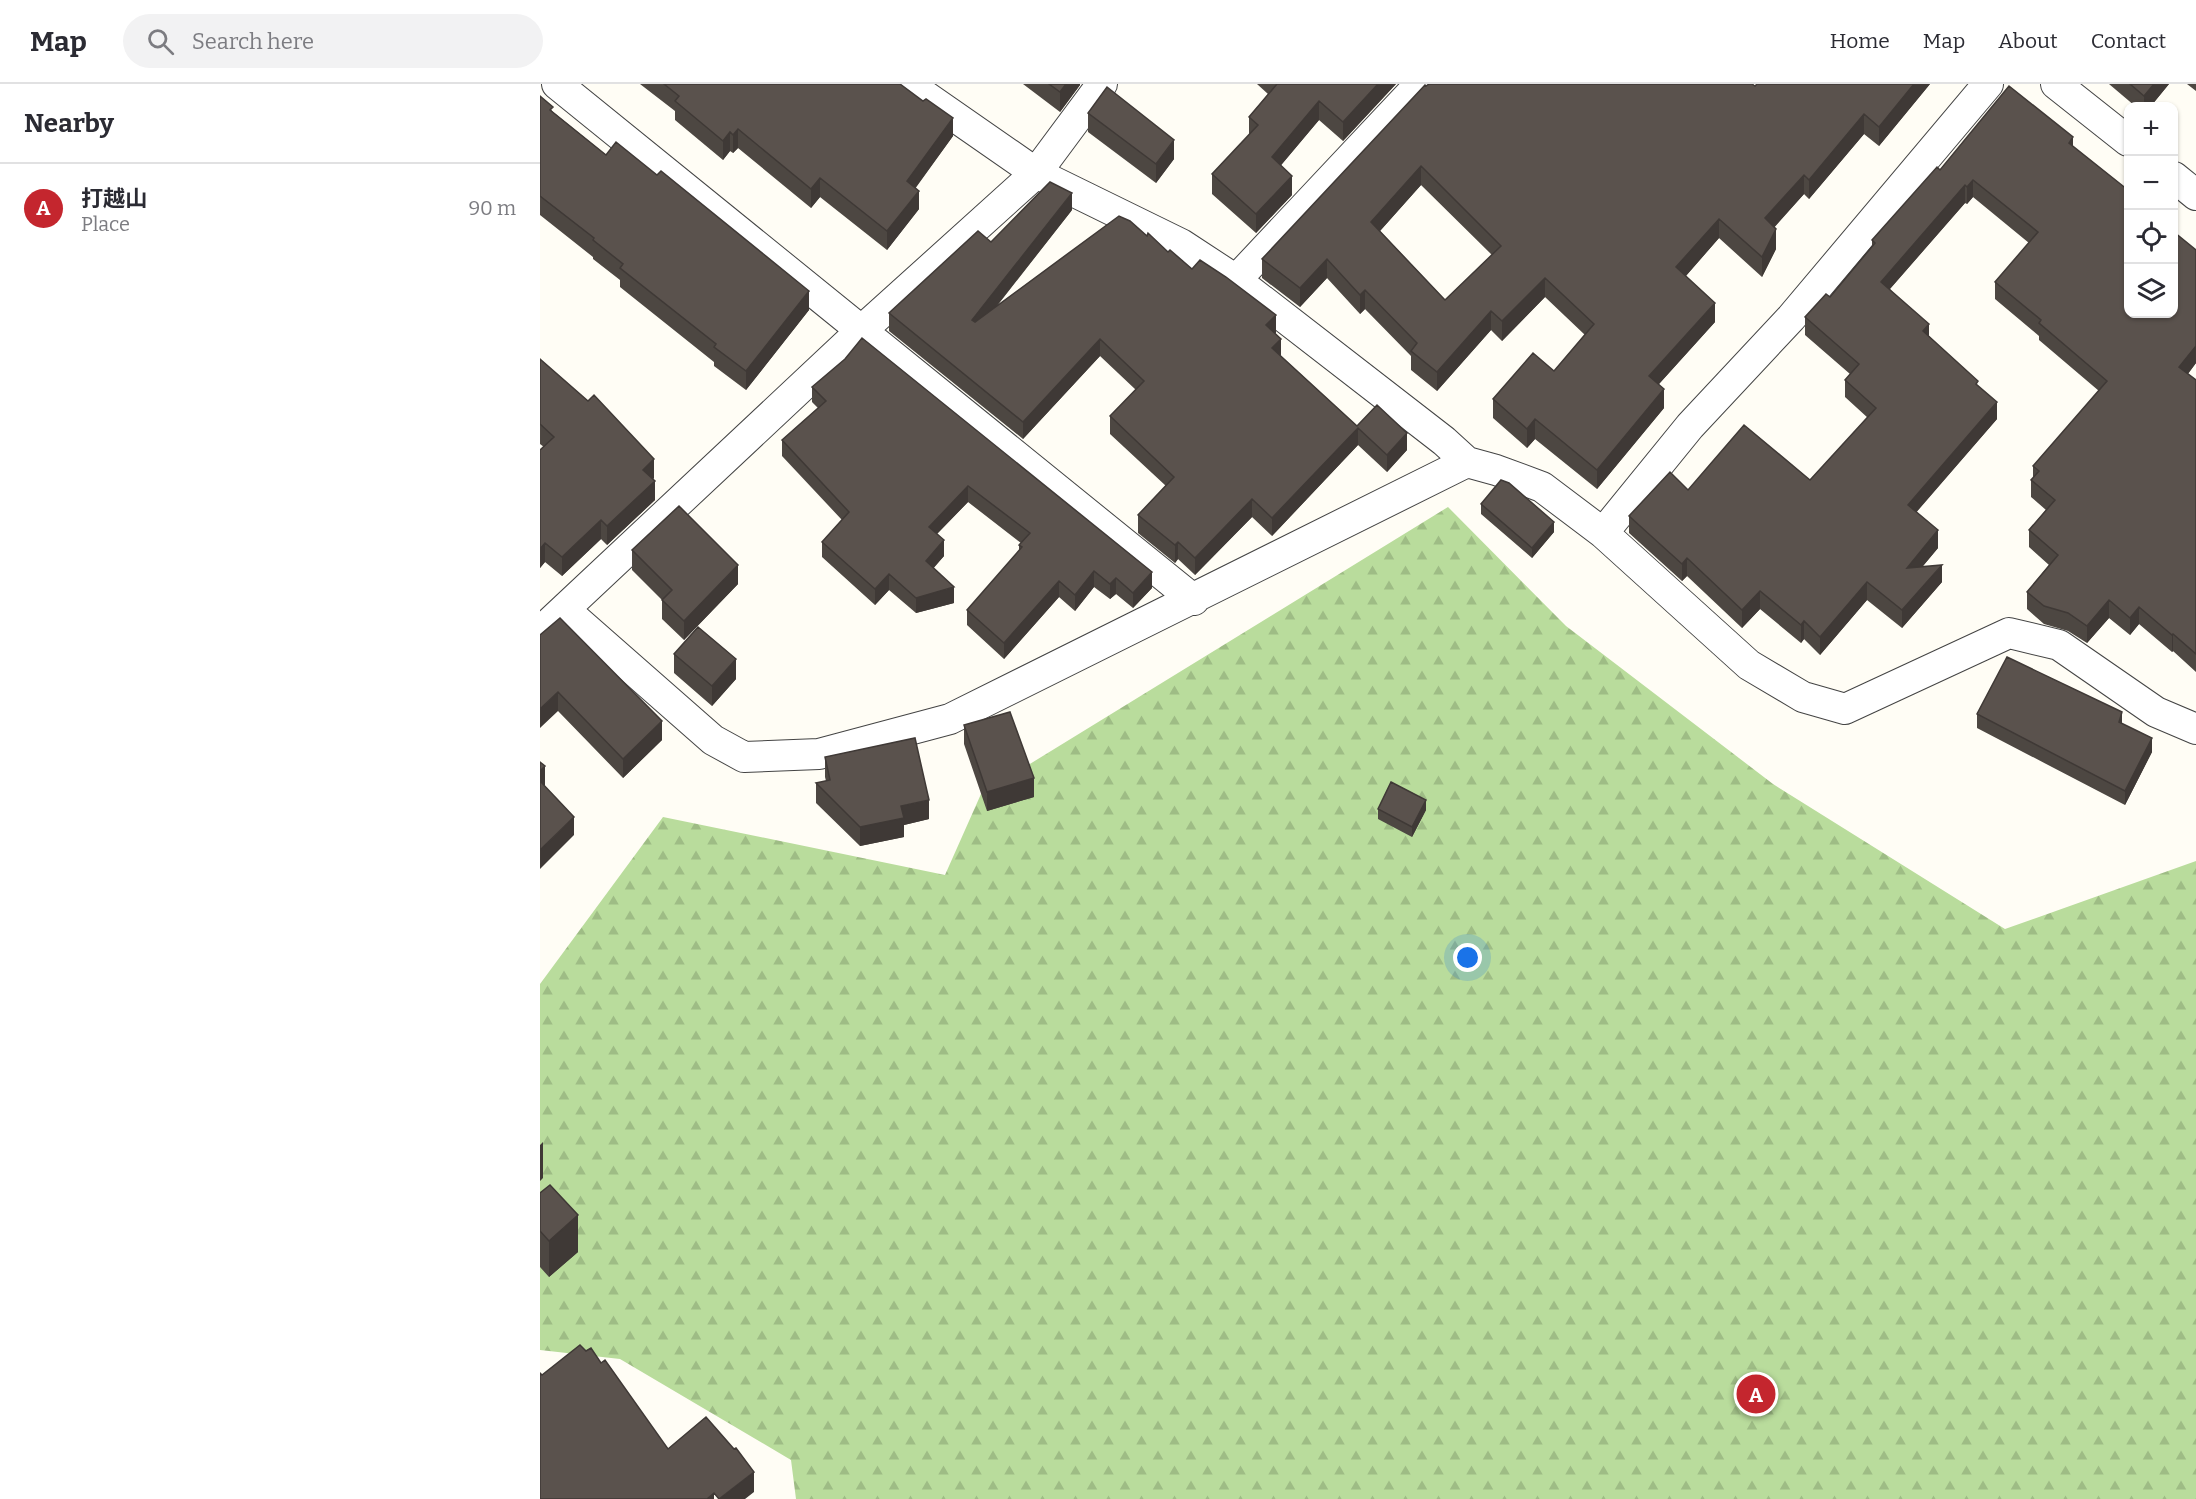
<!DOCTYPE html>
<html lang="en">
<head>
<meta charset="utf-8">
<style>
  :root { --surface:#fff; --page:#f2f2f3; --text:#2b2b33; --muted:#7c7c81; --line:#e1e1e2; --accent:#c4262e }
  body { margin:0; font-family:Bitter,"Noto Sans JP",serif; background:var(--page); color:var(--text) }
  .controls { position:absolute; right:18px; top:18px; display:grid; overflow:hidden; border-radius:12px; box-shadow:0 2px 4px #0004 }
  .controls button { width:54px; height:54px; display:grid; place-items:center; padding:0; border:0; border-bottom:2px solid var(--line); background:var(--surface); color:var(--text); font:30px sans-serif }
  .you { position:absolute; left:928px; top:874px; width:21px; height:21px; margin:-15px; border:4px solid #fff; border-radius:50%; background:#1a73e8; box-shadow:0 0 0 9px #1a73e833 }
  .badge { display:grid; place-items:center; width:39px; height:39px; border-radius:50%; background:var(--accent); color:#fff; font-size:20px; font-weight:700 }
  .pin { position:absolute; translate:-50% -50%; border:3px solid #fff; box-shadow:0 2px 6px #0006 }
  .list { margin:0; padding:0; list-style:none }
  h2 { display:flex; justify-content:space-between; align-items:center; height:78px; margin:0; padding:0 24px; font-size:26px }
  h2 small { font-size:20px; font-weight:400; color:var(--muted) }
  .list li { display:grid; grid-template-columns:39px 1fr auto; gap:18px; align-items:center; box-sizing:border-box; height:90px; padding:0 24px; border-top:2px solid var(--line) }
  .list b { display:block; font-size:22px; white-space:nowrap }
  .list p { margin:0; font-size:20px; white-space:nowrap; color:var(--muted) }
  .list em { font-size:20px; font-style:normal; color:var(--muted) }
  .icon { flex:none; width:33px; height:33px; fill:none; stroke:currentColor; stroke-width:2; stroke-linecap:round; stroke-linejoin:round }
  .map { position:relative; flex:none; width:1656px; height:1415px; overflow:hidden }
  header { display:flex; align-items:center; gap:36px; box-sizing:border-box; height:84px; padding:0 30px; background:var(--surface); border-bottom:2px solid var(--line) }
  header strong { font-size:28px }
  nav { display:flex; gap:33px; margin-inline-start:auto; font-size:21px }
  .search { width:420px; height:54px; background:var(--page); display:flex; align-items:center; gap:15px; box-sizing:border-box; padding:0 21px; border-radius:33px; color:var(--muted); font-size:22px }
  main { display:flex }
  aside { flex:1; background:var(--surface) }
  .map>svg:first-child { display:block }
  .forest { fill:url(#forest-firs) }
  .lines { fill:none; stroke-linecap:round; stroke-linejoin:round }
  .street-casing { stroke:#444; stroke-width:32 }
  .street { stroke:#fff; stroke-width:30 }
  .wall { fill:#4d4742; fill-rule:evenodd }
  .shaded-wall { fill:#3f3936 }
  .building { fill:#5a524d; stroke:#3f3936; stroke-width:1.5; fill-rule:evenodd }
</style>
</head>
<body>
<header>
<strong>Map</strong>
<div class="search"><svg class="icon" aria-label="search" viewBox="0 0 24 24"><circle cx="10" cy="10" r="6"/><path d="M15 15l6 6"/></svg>Search here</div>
<nav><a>Home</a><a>Map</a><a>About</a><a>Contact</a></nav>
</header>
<main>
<aside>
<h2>Nearby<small></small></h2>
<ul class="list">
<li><span class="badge">A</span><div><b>打越山</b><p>Place</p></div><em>90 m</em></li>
</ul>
</aside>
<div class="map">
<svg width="1656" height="1415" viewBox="0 0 1656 1415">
  <defs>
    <pattern id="forest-firs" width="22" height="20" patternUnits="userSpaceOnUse" patternTransform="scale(1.5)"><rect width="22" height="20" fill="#b9dc9c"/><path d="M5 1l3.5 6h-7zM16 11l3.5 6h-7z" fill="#9ebc85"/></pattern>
  </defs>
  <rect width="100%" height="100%" fill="#fffdf5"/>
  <path class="forest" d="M908,423L1026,542L1233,700L1465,845L1656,777V1415H256L251,1376L80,1275L0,1266V900L123,733L405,791L441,710Z"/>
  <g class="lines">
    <defs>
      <path id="street" d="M17,0L654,516
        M368,0L496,89L641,160L696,196
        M880,0L696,196L904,357L927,378
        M1516,0L1588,57
        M1634,93L1656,111
        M1063,449L1150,342L1251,234L1448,0
        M25,526L173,656L204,673L279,670L410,635L927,378L956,386L1002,403L1063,449L1209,581L1263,613L1305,625L1469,549L1519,561L1616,628L1656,645
        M0,548L321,247L496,89L562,0"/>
    </defs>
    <use href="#street" class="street-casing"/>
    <use href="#street" class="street"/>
  </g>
  <path class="wall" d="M100,0H360L413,52L375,104L379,125L347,166L280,113L271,124L198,64L193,69L190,67L183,76L135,36V27Z
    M483,0H540V1L520,28Z
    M717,0H856L803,57L779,36L741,81L752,111L716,149L672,110V90L709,51V33L728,10Z
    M1390,0L1339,62L1324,50L1269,115L1264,110L1234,143L1236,165L1222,193L1179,154L1146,192L1175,238L1119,300L1124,324L1057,405L995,355L987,364L953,334V315L1014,287L1045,251L1005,213L962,257L951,246L897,307L871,286V272L825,225L820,230L787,194L760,223L722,194V175L886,2H1215ZM881,101L952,171L905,216L840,147Z
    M1569,0H1629L1611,22H1595Z
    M1647,0H1656V7Z
    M0,12L13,28L66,71L269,226L206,306L174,282V278L80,203V196L53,175V173L0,131Z
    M548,29L634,75L616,99L548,48Z
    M1533,62L1588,230L1656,166V279L1648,290L1656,296V588L1633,567L1632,568L1599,540L1590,551L1569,534L1547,559L1528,547L1504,540L1487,525V508L1509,481L1489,463V446L1506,426L1491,413V396L1493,394V382L1559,307L1499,256V252L1455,215V198L1489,159L1433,113L1427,120L1425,119L1350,205L1389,252L1438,302L1457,335L1376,428L1398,464L1383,482L1402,498L1362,544L1327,516L1280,571L1264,555L1261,559L1220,525L1202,544L1147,492L1142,497L1089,449V432L1148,406L1270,396L1328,334L1305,313V296L1310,290L1265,251V233L1290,213L1332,163V156L1400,86Z
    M532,126L457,222L607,152L736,249H735L741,272L817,342L867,366L847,388L818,361L732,452L712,433L655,491L638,475L635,479L598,449V431L626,402L570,350V332L596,306L560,272L483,355L349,247V229L451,158Z
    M0,275L114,394L113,395L115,416L67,461L61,455L22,492L5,478L0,484V366L4,363L0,360Z
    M272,303L612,504L593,524L576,510L570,515L554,503L535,527L519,513L464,575L427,541V526L479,467V461L481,459L428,418L397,450L404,472L393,484L414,519L376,529L349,506L335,521L282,473V458L302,436L242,372V356L278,324L272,318Z
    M941,420L1014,448L992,474L941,430Z
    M92,466L198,500L144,556L122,535V516L92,486Z
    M0,551L122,656L83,694L18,627Z
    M134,570L196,595L172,622L134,589Z
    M1437,630L1582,640L1612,668L1585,721L1437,644Z
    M424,641L494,713L447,727L424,660Z
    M285,673L389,735L364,741V753L320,762L276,719V699L286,697L285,693Z
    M838,725L886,726L872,753L838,735Z
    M0,1109L38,1168L9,1193L0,1183Z"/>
  <path class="shaded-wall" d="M526,0H540V1L520,28V8Z
    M838,0H856L803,57V38Z
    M1374,0H1390L1339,62V43Z
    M1614,0H1629L1611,22H1604V12Z
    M779,17V36L732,92V73Z
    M1324,30V50L1269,115V96Z
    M413,34V52L367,116V97Z
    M198,45V64L193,69V51Z
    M190,48V67L183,76V57Z
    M1533,53V71L1529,59Z
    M634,56V75L616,99V80Z
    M881,82V101L831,157V138Z
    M1264,91V110L1225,154V134Z
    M752,92V111L716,149V130Z
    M280,94V113L271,124V105Z
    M1433,96V113L1427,120V103Z
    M1425,101V119L1341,215V198Z
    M379,107V125L347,166V147Z
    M532,109V126L432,253V236Z
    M1179,135V154L1136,203V183Z
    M1236,145V165L1222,193V173Z
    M787,175V194L760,223V204Z
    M1005,194V213L962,257V237Z
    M825,206V225L820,230V211Z
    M269,207V226L206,306V287Z
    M1175,219V238L1109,311V292Z
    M951,227V246L897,307V288Z
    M736,231V249L726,259V241Z
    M1389,240V258L1383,247Z
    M560,255V272L483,355V338Z
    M741,255V272L732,264Z
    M1656,262V279L1639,301V283Z
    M1124,305V324L1057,405V386Z
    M1457,318V335L1368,438V421Z
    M995,335V355L987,364V345Z
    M818,344V361L732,452V434Z
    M867,349V366L847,388V371Z
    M114,375V394L103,405V386Z
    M115,397V416L67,461V442Z
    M428,402V418L389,458V443Z
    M712,415V433L655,491V474Z
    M61,436V455L22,492V473Z
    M1014,438V448L992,474V464Z
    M1398,446V464L1367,501V484Z
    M404,456V472L386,493V477Z
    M638,458V475L635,479V461Z
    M5,459V478L0,484V465Z
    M1147,474V492L1142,497V480Z
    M198,481V500L144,556V537Z
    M1402,481V498L1362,544V526Z
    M554,487V503L535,527V511Z
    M612,488V504L593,524V509Z
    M349,490V506L335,521V505Z
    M576,494V510L570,515V500Z
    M519,497V513L464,575V559Z
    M1327,498V516L1280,571V553Z
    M414,503V519L376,529V514Z
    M1220,507V525L1202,544V526Z
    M1569,516V534L1547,559V542Z
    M1599,523V540L1590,551V534Z
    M1264,537V555L1261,559V541Z
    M1633,550V567L1632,568V551Z
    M196,575V595L172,622V602Z
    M18,608V627L0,644V625Z
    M1582,628V642L1579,638Z
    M122,637V656L83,694V675Z
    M1612,654V668L1585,721V707Z
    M5,682V701L0,706V687Z
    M494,694V713L447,727V708Z
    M389,716V735L364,741V753L320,762V743L361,722Z
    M886,716V726L872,753V743Z
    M34,733V751L0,785V766Z
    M3,1058V1094L0,1097V1061Z
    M38,1131V1168L9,1193V1157Z
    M214,1388V1408L205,1415H179Z
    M174,1409V1415H167Z"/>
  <path class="building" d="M124,0H360L383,17L386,15L413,34L367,97L379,107L347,147L280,94L271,105L198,45L193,51L190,48L183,57L135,17L139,12Z
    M509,0H526L520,8Z
    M737,0H838L803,38L779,17L732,73L752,92L716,130L672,90L718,41L709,33Z
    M889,0H1212L1215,2L1217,0H1374L1339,43L1324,30L1269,96L1264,91L1225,134L1236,145L1222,173L1179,135L1136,183L1175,219L1109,292L1124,305L1057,386L995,335L987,345L953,315L993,269L1014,287L1054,240L1005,194L962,237L951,227L897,288L871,267L877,259L825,206L820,211L787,175L760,204L722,175L885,1L886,2ZM881,82L961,162L905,216L831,138Z
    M1590,0H1614L1604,12Z
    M1469,2L1533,53L1529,59L1588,106V230H1634V148L1656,166V262L1639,283L1656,296V570L1633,550L1632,551L1599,523L1590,534L1569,516L1547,542L1528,529L1504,522L1487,508L1518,471L1489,446L1515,416L1491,396L1499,387L1493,382L1567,297L1499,239L1501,236L1455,198L1498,148L1433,96L1427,103L1425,101L1341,198L1389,240L1383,247L1438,297L1436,300L1457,318L1368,421L1398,446L1367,484L1402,481L1362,526L1327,498L1280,553L1264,537L1261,541L1220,507L1202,526L1147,474L1142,480L1089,432L1130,388L1148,406L1204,341L1270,396L1336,324L1305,296L1319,280L1265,233L1286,210L1290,213L1335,159L1332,156L1397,83L1400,86Z
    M567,3L634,56L616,80L548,29Z
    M0,12L13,23L10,26L66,71L76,58L117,91L121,87L269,207L206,287L174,263L176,260L80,184L83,180L53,156L54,154L0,112Z
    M510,98L532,109L432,236L435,238L579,132L590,137L607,152L608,149L628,168L630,166L652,185L660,176L686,193L736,231L726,241L741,255L732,264L817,342L837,321L867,349L847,371L818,344L732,434L712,415L655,474L638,458L635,461L598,431L634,393L570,332L604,297L560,255L483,338L349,229L438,147L451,158Z
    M322,254L612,488L593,509L576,494L570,500L554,487L535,511L519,497L464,559L427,526L482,463L479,461L490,449L428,402L389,443L404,456L386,477L414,503L376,514L349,490L335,505L282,458L309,428L242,356L286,317L272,303L305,275Z
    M0,275L48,317L54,311L114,375L103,386L115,397L67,442L61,436L22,473L5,459L0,465V366L14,353L0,340Z
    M961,396L969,399L1014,438L992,464L941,420Z
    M139,422L198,481L144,537L122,516L132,506L92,466Z
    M20,534L122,637L83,675L18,608L0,625V551Z
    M158,543L196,575L172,602L134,570Z
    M1467,573L1582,628L1579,638L1612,654L1585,707L1437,630Z
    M470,628L494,694L447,708L424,641Z
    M375,654L389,716L361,722L364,734L320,743L276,699L290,696L285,673Z
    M0,678L5,682L0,687Z
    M0,697L34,733L0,766Z
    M851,698L886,716L872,743L838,725Z
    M10,1101L38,1131L9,1157L0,1147V1109Z
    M40,1261L46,1267L51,1264L61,1279L65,1276L128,1365L166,1333L194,1365L196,1364L214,1388L179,1415L174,1409L167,1415H0V1289L2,1291Z"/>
</svg>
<div class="controls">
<button>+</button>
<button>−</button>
<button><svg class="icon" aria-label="locate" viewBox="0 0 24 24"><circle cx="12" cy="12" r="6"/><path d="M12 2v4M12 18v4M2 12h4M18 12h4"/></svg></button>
<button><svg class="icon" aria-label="layers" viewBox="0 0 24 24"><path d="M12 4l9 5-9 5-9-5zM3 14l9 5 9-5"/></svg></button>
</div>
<div class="you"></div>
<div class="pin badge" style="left:1216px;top:1310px">A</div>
</div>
</main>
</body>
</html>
